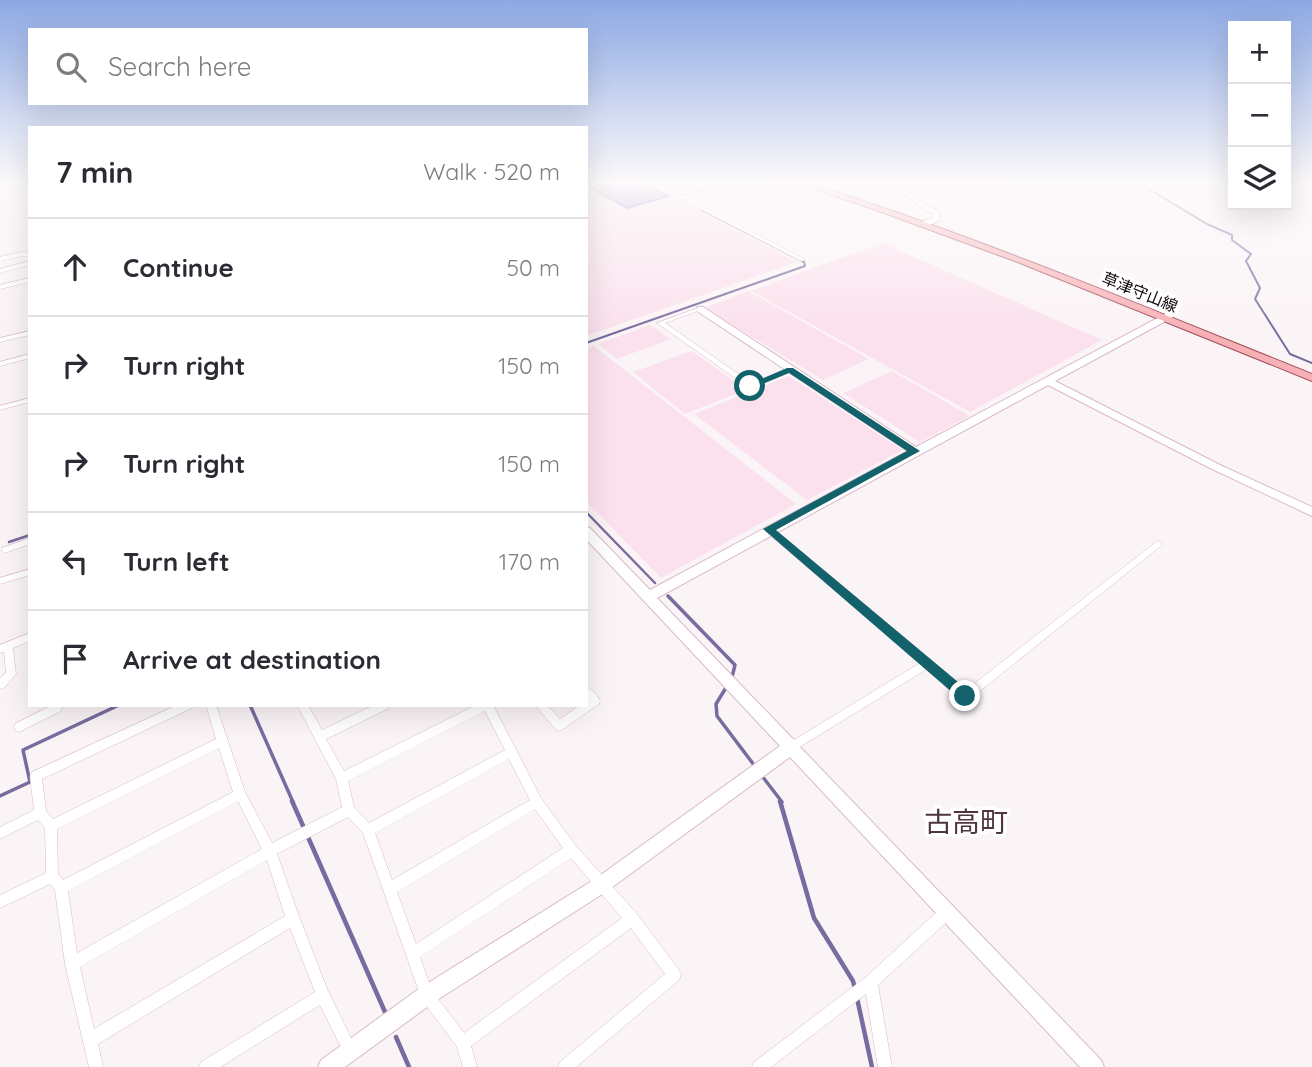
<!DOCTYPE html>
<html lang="en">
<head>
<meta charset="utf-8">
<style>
  :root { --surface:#fff; --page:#f7f7f7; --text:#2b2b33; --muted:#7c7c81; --line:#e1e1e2 }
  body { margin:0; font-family:Quicksand,"Noto Sans JP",sans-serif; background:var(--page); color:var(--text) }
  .controls { position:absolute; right:21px; top:21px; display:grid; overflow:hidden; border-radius:0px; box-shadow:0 7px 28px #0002 }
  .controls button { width:63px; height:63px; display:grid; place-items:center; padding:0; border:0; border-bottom:2px solid var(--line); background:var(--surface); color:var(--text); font:35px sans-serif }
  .stop { position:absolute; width:21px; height:21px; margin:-16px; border:5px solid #12616b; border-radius:50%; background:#fff }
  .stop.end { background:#12616b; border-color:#fff; box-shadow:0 2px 7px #0008 }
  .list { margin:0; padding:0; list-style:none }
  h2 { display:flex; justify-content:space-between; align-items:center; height:91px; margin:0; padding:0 28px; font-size:30px }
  h2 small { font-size:23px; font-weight:400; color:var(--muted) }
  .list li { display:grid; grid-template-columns:46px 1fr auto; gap:21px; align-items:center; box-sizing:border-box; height:98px; padding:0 28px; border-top:2px solid var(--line) }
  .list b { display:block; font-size:26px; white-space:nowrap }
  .list em { font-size:23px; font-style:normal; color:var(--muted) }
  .icon { flex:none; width:38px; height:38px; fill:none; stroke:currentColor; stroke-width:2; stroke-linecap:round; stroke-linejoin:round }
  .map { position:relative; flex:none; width:1312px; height:1067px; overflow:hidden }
  .search { position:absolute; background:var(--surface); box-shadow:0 7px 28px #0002; left:28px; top:28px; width:560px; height:77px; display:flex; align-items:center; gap:18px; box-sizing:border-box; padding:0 24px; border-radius:0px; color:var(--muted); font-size:26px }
  .panel { position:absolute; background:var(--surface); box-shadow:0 7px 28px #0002; left:28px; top:126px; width:560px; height:581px; border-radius:0px }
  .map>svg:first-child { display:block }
  .built { fill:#fbe1ed }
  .water { fill:#a396de; stroke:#786b9f; stroke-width:2 }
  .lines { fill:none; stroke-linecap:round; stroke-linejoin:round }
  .stream-far3 { stroke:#786b9f; stroke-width:2 }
  .stream-far2 { stroke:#786b9f; stroke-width:2.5 }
  .stream-far1 { stroke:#786b9f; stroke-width:3.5 }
  .stream { stroke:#786b9f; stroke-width:4.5 }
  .street-casing { stroke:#dab9c9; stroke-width:1 }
  .secondary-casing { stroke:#dab9c9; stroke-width:2 }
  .primary-casing { stroke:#a4535c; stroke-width:2 }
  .street { fill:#fff; fill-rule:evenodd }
  .secondary { fill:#fff; fill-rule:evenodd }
  .primary { fill:#f7b0b6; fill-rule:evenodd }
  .route { fill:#12616b }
  .labels { text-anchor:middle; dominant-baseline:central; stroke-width:7; stroke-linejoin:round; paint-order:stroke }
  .far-street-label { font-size:16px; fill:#12080d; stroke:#fff }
  .near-quarter-label { font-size:28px; fill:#4f3542; stroke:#fff }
</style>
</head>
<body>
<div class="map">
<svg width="1312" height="1067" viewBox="0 0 1312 1067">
  <rect width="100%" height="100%" fill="#fbf4f7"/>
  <path class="built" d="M607,182H645L797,262L586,336V188Z
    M882,243L1102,340L970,412L751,291Z
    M748,291L869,359L823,380L704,308Z
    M650,325L671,339L617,359L598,344Z
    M594,346L796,504L661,578L586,501V349Z
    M692,351L746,390L685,414L633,372Z
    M892,371L970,416L920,442L843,393Z
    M789,376L903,450L807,500L694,414Z"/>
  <path class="water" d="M610,182H642L669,196L627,208L591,188Z"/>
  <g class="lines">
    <path class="stream-far3" d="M1137,182L1207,224L1232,235V240L1251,254L1246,261L1260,288L1255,299L1290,354L1312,363
      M685,195L709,188
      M586,343L805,266L804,262L702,210"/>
    <path class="stream-far2" d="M586,512L655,583
      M9,542L30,535"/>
    <path class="stream-far1" d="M668,596L735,665L732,677
      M727,686L716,704L717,716L754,765
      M250,705L293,802
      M762,776L782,802
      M0,796L30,782L23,750L119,705"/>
    <path class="stream" d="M292,801L304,828
      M780,801L814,918L853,981L855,989
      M308,837L385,1012
      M857,998L872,1067
      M396,1037L409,1067"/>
    <defs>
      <path id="street" d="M596,182H604L586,188V185Z
        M649,182H656L682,196L731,182H740L686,198L806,260L801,261Z
        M23,252L30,253V257L23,256L0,261V257Z
        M30,261V265L0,273V269Z
        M30,278V282L0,289V285Z
        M698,308L703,309L665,323L751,383L788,369H792L793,370L752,387H748L657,323Z
        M30,331V335L0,342V338Z
        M30,354V358L0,366V362Z
        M30,398V402L0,410V406Z
        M768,526L771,527L966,690L1156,542L1159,541L1163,544L970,699L966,700L962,699L927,669L793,751L789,749L787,746L789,743L920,663L765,531L764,529Z
        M30,538V544L5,553L1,550L2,548Z
        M30,569V575L0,584V578Z
        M30,633V641L13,648L16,674L4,688L0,689V678L6,673L4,652L0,653V645Z
        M586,687C592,689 598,696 600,701L599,704L563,729L559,731L555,729L535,705H547L560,719L580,705H586V701L588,700L586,699Z
        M52,705H61L62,708L61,711L19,732L15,730L14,727L15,724Z
        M177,705H193L192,708L42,779L46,811L53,819L216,739L206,705H216L245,792L272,843L342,807L336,779L297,705H308L322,730L374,705H390L389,708L326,739L344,771L476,705H493L541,798L576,846L637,914L679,970L681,975L679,980L576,1067H558L560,1062L665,974L631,928L471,1046L477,1067H463L457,1047L422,1000L363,833L348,817L277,854L300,919L328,991L357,1050L355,1055L350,1057L345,1055L320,1005L220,1067H199L201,1062L315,992L290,928L98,1044L103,1067H89L65,964L55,890L50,884L0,908V895L46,873L45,828L38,820L0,839V827L34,810L30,776L32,772ZM485,711L505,750L369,823L354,807L348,781ZM219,748L233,792L63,880L58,874L57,829ZM509,759L530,800L392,880L375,833ZM238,801L262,849L77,953L68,891ZM535,809L563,848L416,944L397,892ZM571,858L622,918L464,1033L432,991L420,957ZM267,860L285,916L94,1029L80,967Z
        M947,905L952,907L954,912L952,917L878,985L892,1067H878L866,994L771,1067H752L754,1062L866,977L942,907Z"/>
      <path id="secondary" d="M892,182H899L919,201L940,212V220L928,226H922V222L933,217V215L915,203Z
        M697,307H703L916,447L1167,313H1173V317L1055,381L1220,465L1312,507V516L1212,469L1048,385L657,598L793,739L799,741L800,747L1101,1060L1104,1067H1080L790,757L607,891L434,1002L345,1067H318L321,1060L420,988L595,879L780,746L586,539V527L590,528L650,590L908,451L697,311Z"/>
      <path id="primary" d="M794,182H806C978,237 1145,307 1312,374V381L1020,263L876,210Z"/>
    </defs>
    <use href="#street" class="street-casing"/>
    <use href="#secondary" class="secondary-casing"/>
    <use href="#primary" class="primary-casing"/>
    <use href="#street" class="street"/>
    <use href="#secondary" class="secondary"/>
    <use href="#primary" class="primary"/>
  </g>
  <linearGradient id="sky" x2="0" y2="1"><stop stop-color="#8ca8e4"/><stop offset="0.55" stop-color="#fdfafb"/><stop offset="1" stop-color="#fdfafb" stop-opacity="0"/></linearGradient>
  <rect width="1312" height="332" fill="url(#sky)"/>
  <path class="route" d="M787,368H793L920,451L776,530L970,692V700H961L763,529L907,451L789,373L753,388L745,386Z"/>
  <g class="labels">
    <g class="far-street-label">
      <text transform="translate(1140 292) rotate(22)">草津守山線</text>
    </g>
    <g class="near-quarter-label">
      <text x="966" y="821">古高町</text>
    </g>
  </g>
</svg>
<div class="controls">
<button>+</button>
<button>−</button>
<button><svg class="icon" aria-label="layers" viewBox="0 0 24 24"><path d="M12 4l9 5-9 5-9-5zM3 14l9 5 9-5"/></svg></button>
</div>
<div class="stop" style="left:750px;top:386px"></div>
<div class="stop end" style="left:965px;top:696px"></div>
<div class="search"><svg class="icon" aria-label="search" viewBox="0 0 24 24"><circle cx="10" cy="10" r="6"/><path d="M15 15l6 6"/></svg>Search here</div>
<section class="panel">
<h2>7 min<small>Walk · 520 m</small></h2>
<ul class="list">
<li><svg class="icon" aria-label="ahead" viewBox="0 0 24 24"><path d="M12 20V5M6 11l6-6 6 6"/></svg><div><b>Continue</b></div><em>50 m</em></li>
<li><svg class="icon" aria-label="right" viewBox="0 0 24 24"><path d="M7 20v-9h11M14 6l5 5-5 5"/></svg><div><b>Turn right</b></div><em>150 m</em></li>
<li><svg class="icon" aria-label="right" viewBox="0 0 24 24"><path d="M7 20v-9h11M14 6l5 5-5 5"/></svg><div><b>Turn right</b></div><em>150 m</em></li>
<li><svg class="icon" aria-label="left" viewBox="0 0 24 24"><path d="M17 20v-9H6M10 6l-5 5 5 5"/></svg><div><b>Turn left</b></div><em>170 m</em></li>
<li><svg class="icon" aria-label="arrive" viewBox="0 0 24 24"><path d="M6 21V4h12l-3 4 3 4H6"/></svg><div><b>Arrive at destination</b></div></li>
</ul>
</section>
</div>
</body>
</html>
